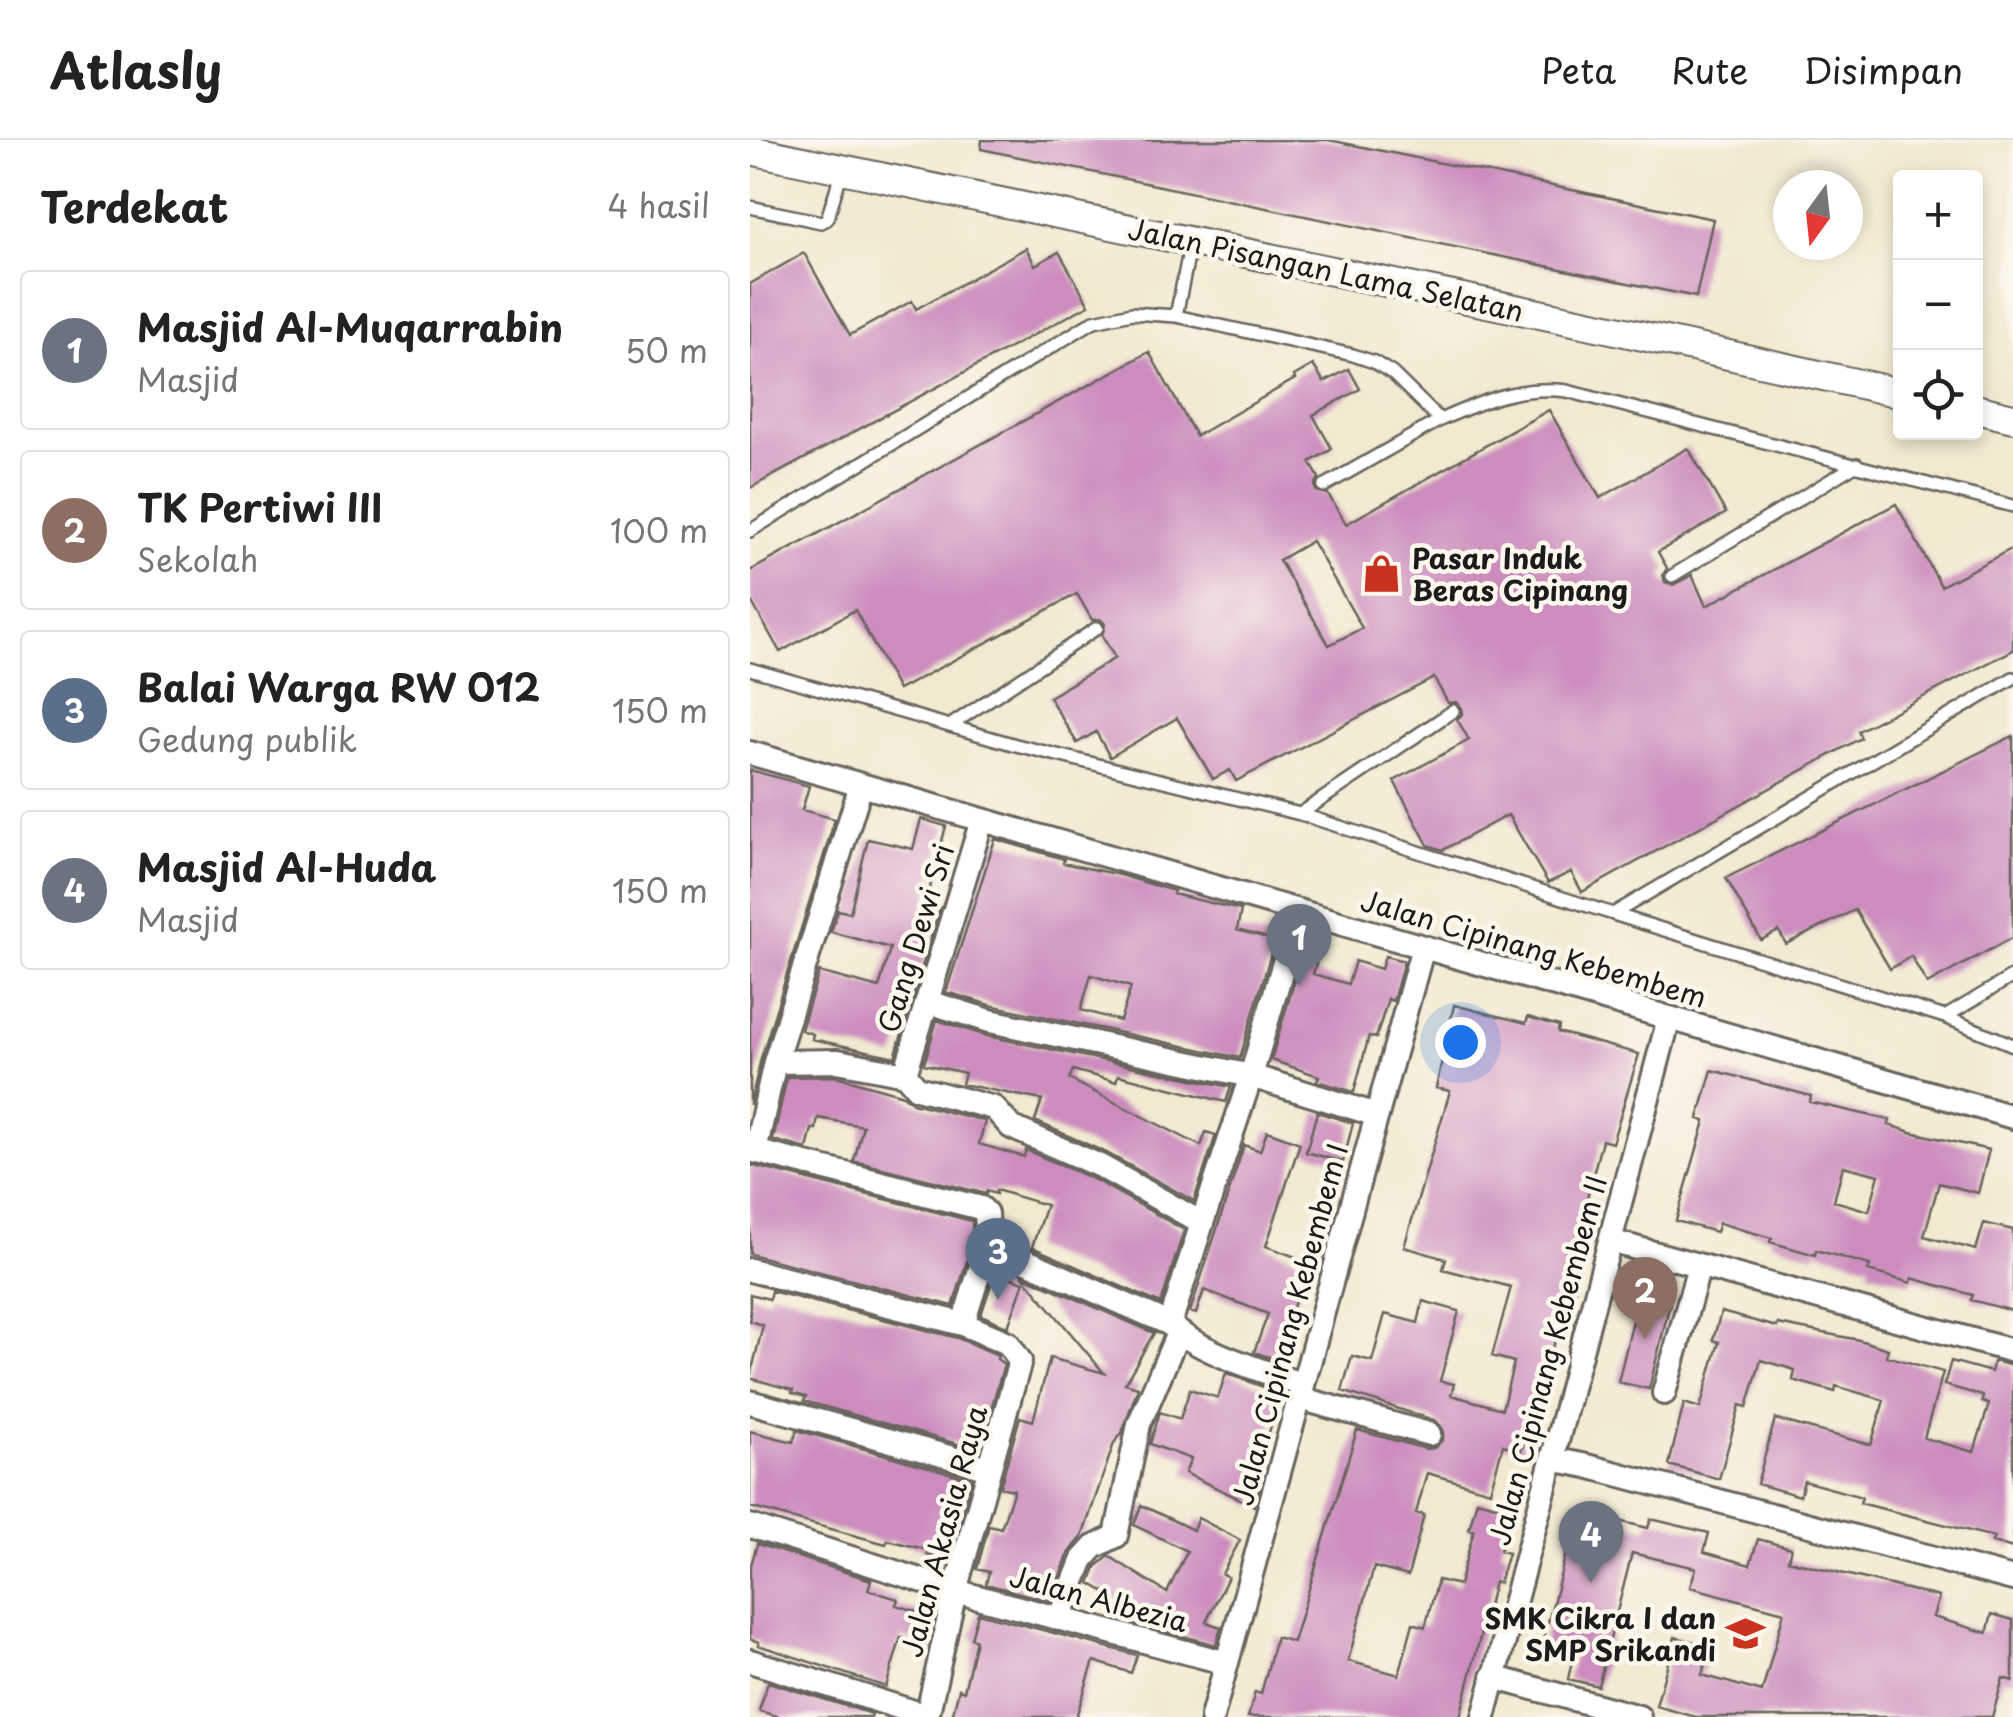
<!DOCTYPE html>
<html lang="id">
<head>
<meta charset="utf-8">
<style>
  :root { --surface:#fff; --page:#f6f6f6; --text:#222; --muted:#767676; --line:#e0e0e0; --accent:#b45309 }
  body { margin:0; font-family:"Playpen Sans",sans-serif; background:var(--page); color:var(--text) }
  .controls { position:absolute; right:30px; top:30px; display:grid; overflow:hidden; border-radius:10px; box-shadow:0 5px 15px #0003 }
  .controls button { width:90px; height:90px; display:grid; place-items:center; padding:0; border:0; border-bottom:2px solid var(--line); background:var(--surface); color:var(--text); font:50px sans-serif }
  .compass { position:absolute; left:1023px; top:30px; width:90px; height:90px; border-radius:50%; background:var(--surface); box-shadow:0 5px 15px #0003; rotate:195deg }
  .you { position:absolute; left:710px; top:902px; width:35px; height:35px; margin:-25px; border:8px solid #fff; border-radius:50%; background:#1a73e8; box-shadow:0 0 0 15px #1a73e833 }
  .badge { display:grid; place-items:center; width:65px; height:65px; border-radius:50%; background:var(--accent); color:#fff; font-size:32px; font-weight:700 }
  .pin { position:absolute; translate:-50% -82px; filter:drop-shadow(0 2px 5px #0008) }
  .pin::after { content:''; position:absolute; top:52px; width:35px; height:30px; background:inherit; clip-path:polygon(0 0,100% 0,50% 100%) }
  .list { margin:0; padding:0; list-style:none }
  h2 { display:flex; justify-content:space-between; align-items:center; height:130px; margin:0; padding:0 40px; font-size:42px }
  h2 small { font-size:32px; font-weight:400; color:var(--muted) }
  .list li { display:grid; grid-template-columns:65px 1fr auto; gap:30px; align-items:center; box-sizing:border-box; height:160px; margin:0 20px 20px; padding:0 20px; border:2px solid var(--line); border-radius:10px }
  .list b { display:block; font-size:38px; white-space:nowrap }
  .list p { margin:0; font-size:32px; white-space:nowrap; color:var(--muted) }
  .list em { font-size:32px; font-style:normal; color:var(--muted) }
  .icon { flex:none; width:55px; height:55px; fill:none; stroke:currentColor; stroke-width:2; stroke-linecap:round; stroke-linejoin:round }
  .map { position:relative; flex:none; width:1263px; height:1577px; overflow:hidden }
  header { display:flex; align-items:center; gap:60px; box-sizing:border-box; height:140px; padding:0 50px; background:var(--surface); border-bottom:2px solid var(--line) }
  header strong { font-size:48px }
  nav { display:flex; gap:55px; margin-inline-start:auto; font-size:35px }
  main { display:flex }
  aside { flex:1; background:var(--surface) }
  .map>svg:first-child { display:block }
  .building { fill:#cc8dbe; fill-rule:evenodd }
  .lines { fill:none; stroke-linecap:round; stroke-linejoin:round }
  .service-casing { stroke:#67645b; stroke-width:16 }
  .minor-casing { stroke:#67645b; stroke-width:28 }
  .tertiary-casing { stroke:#67645b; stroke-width:32 }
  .service { stroke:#fff; stroke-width:11 }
  .minor { stroke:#fff; stroke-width:22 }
  .tertiary { stroke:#fff; stroke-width:28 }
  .labels { text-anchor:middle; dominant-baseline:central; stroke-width:9; stroke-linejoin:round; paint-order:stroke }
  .street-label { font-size:28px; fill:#1c1c1c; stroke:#fbf7ec }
  .poi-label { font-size:28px; font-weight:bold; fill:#1c1c1c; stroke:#fbf7ec; text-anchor:start }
</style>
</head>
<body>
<header>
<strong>Atlasly</strong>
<nav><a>Peta</a><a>Rute</a><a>Disimpan</a></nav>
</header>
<main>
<aside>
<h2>Terdekat<small>4 hasil</small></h2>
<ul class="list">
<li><span class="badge" style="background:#6b7280">1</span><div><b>Masjid Al-Muqarrabin</b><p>Masjid</p></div><em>50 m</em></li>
<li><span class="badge" style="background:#8d6e63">2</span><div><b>TK Pertiwi III</b><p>Sekolah</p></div><em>100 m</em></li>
<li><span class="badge" style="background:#5c6f8a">3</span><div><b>Balai Warga RW 012</b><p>Gedung publik</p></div><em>150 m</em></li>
<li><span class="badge" style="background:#6b7280">4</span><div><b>Masjid Al-Huda</b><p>Masjid</p></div><em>150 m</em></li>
</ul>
</aside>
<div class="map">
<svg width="1263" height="1577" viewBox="0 0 1263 1577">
  <rect width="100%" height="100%" fill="#fbf7ec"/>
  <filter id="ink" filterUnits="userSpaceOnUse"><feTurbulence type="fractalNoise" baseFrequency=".01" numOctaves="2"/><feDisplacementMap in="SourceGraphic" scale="20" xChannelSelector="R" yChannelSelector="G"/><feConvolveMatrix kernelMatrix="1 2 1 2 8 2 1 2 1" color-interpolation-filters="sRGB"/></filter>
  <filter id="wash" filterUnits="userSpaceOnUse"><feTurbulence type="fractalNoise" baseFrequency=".0048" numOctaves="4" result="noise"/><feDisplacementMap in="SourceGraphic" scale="40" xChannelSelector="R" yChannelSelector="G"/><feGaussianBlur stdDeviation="2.25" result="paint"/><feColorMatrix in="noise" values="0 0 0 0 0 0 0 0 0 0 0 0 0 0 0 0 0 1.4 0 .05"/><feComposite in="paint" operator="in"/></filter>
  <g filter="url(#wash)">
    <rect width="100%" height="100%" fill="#f1e9d0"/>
    <g id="blocks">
      <path class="building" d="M232,0H579L963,79L946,157L231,9Z
        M276,108L285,125L309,112L339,165L0,348V144L54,113L100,195L162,161L166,169Z
        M399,212L446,296L545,239L544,236L563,225L574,242L599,229L610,249L563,275L582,309L560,322L569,338L565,345L566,351L578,354L596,384L799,270L850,358L938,308L976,373L908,412L917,428L913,435L915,442L923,445L942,435L956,466L1146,364L1191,446L1263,408V510L1108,591L1111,598L832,752L821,732L798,743L758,675L693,710L678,705L644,641L719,600L707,579L712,574L711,567L706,562L698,563L684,538L486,641L480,630L463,639L427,578L360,617L346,592L327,603L299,557L365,518L352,496L355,484L350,479L342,480L327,454L148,550L105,470L30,512L0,459V431ZM562,401L612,488L579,505L529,420Z
        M1263,596V797L1177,844L1161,816L1140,829L1105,770L1036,804L1029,791L1011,800L976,738Z
        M0,630L59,646L52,670L85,679L11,918L0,965Z
        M171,679L196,686L176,763L190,767L145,917L62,899L63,894L51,890L69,832L129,848L140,808L81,792L88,770L100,773L118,699L163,709Z
        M245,699L314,719L313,723L370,735L424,751L423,754L491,770L487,790L525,800L490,918L244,866L196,852ZM341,835L381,847L370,881L331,870Z
        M554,809L569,814L563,834L598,844L605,821L631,829L635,816L654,821L643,861L638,859L626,898L619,896L604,952L567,941L569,936L521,920Z
        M704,865L776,883L778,877L809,886L808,892L889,914L862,1003L852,1000L825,1104L834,1106L826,1145L813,1190L808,1189L797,1231L794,1230L771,1310L753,1305L740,1351L677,1333L666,1373L674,1375L658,1436L624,1427L598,1521L649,1535L663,1483L675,1487L688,1440L709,1445L724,1390L719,1389L727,1360L761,1369L750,1411L758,1413L749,1443L744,1442L710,1577H498L505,1552L511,1554L526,1497L543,1502L607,1290L676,1309L684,1308L693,1299V1289L684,1280L592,1251L602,1216L622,1221L635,1174L668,1183L673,1161L709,1171L690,1241L704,1244L701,1255L752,1269L764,1222L742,1216L761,1147L693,1129L696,1119L654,1107L700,951L686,948Z
        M187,880L237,896L481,947L476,962L368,935L366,942L323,930L319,939L451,1006L456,992L466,995L444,1061L357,1013L285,981L292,960L212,944L215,933L174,924Z
        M962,930L1061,956L1060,962L1140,980L1139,985L1161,992L1239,1010L1228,1053L1189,1043L1174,1096L1226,1110L1234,1083L1263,1090V1171L1221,1160L1223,1155L1162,1138L1161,1143L1118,1131L1120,1125L1066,1110L1065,1115L1020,1102L1022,1098L969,1083L966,1092L926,1081L955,981L948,979ZM1093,1026L1129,1035L1119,1071L1084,1061Z
        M86,936L153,955L163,963L235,981L229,1004L274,1017L276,1010L343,1039L434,1090L411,1164L282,1107L296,1065L246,1050V1054L237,1051L236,1054L104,1021L113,986L68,978L66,989H62L57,1009L23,1000L37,937Z
        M567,972L603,983L593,1022L556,1012Z
        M517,991L550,1003L516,1106L559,1122L533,1196L538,1198L530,1221L504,1212L518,1174L454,1150L446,1174L440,1172L494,1005L510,1011Z
        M0,1025L222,1081L223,1102L203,1166L0,1114Z
        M245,1132L274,1142L258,1187L231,1175Z
        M272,1135L404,1193L375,1243L388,1247L372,1293L364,1303L332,1397L319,1413L300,1461L236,1444L239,1432L227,1429L239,1385L251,1388L264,1350L250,1347L270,1277L283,1281L300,1218L354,1233Z
        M891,1148L922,1155L899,1249L868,1242Z
        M21,1151L208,1198L248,1215L247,1219L254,1224L229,1310L54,1261L56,1257L42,1253L43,1250L0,1238L13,1185L0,1181V1154L19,1159Z
        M971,1172L1027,1187L1028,1184L1109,1200L1138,1209L1136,1216L1193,1232L1174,1298L1224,1312L1239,1264L1232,1262L1233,1256L1194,1245L1201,1221L1241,1232L1244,1221L1263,1226V1408L1242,1402L1244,1397L1110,1363L1112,1357L1054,1341L1050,1356L1007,1344L1025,1279L1121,1305L1134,1260L1086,1246L1085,1252L1043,1240L1045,1230L1011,1220L997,1267L990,1265L969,1339L919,1325L934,1263L950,1268L969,1202L963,1200Z
        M476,1233L532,1254L502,1342L510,1345L504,1366L435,1333L441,1319L400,1304L410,1272L430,1279L440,1249L468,1258Z
        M47,1290L221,1339L198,1421L177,1415L178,1410L138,1400L136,1404L0,1367V1291L43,1302Z
        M391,1365L443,1390L448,1378L490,1400L472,1434L478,1437L456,1482L471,1487L466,1505L407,1489L357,1460L360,1455L340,1443L346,1427L359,1416L417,1453L437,1411L384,1385Z
        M827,1371L898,1388L901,1379L959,1393L954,1412L1000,1425L1008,1399L1041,1408L1038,1420L1189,1457L1183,1477L1237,1493L1242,1474L1263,1480V1541L1253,1538L1242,1577H946L906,1566L925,1497L960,1506L952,1535L1012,1552L1034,1472L940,1447L946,1428L882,1413L848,1546L818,1539L823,1517L791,1509Z
        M7,1404L121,1440L118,1450L148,1459L146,1465L184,1476L176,1505L151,1497L136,1547L8,1505L9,1502L0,1499V1429Z
        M228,1473L387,1515L381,1533L344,1521L326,1577H202L209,1549L214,1551L226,1500L221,1498Z
        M18,1542L122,1574L121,1577H31L9,1571Z"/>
    </g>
  </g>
  <g filter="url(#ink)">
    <use href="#blocks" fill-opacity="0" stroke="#67645b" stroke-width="2.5"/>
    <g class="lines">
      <defs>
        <path id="service" d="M0,67L71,82L77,79L92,31
          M426,176L441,102
          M574,346L690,280
          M0,391L344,181L382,173L426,176L603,215L624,222L642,233L690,280C733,261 769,245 817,251L1263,366
          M922,436L1107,324
          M0,529L266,605L550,674L863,774
          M1263,538L863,774L1195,877L1263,905
          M201,585L347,488
          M550,674L703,571
          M1195,877L1263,836"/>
        <path id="minor" d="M0,613L1263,977
          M178,862L240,881L501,936L627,975
          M25,922L88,921L155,934L167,948L244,968L261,987L350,1026L452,1083L420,1184
          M155,934L232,680
          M0,1010L231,1068L236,1073L238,1104L213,1184
          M5,1011L25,922L111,645
          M452,1083L501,936L549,771
          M860,1101L1263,1211
          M238,1104L420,1184C445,1211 517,1232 553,1245
          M0,1130L213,1184L258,1203L270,1221L205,1451L177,1577
          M914,1253L949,1126
          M549,1258L679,1294
          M0,1262L239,1328
          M802,1319L837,1326L1263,1439
          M0,1386L205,1451L477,1523
          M309,1479L333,1419L344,1407L366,1396L389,1284L428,1193
          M0,1521L177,1576
          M743,1537L889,1577
          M462,1577L673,807
          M734,1577L919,878"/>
        <path id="tertiary" d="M0,10L857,188L1150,253
          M1226,269L1263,278"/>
      </defs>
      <use href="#service" class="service-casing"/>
      <use href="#minor" class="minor-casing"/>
      <use href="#tertiary" class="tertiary-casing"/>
      <use href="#service" class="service"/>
      <use href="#minor" class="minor"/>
      <use href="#tertiary" class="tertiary"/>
    </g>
  </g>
  <defs>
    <symbol id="shop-bare" viewBox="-9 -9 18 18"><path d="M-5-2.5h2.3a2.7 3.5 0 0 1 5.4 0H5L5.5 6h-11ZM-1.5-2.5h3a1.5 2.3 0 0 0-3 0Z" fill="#c8321e" stroke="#fbf7ec" stroke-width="2.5" paint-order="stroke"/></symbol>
    <symbol id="school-bare" viewBox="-9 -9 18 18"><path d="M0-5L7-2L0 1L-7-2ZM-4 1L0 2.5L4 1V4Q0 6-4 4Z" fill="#c8321e" stroke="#fbf7ec" stroke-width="2.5" paint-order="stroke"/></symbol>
  </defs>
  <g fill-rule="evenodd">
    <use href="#shop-bare" x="604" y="406" width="55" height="55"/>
    <use href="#school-bare" x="968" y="1466" width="55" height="55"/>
  </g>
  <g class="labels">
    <g class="street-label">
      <text transform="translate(576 129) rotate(12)">Jalan Pisangan Lama Selatan</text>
      <text transform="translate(165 798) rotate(-73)">Gang Dewi Sri</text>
      <text transform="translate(784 808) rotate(16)">Jalan Cipinang Kebembem</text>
      <text transform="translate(539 1184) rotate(-75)">Jalan Cipinang Kebembem I</text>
      <text transform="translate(797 1220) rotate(-75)">Jalan Cipinang Kebembem II</text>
      <text transform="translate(193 1391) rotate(-75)">Jalan Akasia Raya</text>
      <text transform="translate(349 1458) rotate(15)">Jalan Albezia</text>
    </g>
    <g class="poi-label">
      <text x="662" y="417">Pasar Induk<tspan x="662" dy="32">Beras Cipinang</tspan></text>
      <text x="966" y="1477" text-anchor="end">SMK Cikra I dan<tspan x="966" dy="32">SMP Srikandi</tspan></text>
    </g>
  </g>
</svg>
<div class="controls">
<button>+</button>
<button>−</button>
<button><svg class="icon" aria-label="locate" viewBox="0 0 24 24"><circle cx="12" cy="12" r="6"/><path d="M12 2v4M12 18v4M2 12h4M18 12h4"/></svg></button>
</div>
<svg class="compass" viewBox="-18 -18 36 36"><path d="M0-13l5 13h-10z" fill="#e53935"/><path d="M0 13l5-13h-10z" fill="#767676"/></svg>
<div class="you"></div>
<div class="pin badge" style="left:549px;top:846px;background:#6b7280">1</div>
<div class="pin badge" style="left:895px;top:1199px;background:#8d6e63">2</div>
<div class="pin badge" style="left:248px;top:1160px;background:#5c6f8a">3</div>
<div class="pin badge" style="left:841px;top:1443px;background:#6b7280">4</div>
</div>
</main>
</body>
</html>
